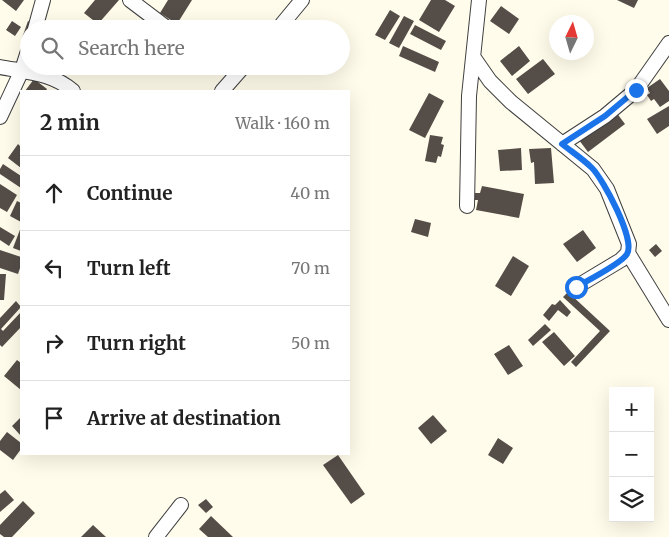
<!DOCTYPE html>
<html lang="en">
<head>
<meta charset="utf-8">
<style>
  :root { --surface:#fff; --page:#f6f6f6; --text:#222; --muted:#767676; --line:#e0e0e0 }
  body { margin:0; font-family:Merriweather,serif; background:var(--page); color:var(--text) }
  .controls { position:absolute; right:15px; bottom:15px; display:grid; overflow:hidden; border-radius:0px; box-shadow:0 5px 20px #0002 }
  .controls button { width:45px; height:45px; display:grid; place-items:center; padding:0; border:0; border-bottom:1px solid var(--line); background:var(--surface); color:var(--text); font:25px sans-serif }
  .compass { position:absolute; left:549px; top:15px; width:45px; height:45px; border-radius:50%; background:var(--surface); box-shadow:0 5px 20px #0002; rotate:5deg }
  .stop { position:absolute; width:15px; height:15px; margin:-11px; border:4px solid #1a73e8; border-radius:50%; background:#fff }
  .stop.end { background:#1a73e8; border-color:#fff; box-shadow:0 1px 5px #0008 }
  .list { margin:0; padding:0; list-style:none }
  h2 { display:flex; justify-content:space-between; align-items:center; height:65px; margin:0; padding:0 20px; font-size:21px }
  h2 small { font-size:16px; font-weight:400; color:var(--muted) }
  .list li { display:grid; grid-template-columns:32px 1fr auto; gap:15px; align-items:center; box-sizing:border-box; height:75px; padding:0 20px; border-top:1px solid var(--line) }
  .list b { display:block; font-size:19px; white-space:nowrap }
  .list em { font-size:16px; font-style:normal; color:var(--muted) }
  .icon { flex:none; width:28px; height:28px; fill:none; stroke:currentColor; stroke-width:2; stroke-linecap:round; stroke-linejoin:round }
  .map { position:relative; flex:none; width:669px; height:537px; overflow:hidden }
  .search { position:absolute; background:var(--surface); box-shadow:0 5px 20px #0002; left:20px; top:20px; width:330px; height:55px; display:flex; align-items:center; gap:12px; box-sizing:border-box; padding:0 18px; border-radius:28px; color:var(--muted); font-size:19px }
  .panel { position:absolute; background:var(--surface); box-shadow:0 5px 20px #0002; left:20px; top:90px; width:330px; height:365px; border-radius:0px }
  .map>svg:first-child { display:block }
  .building { fill:#554d48 }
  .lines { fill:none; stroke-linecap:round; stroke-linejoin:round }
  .street-casing { stroke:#3f3f3f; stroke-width:16 }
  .street { stroke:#fff; stroke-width:14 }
  .route { stroke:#1a73e8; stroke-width:6 }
</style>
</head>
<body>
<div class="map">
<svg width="669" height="537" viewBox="0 0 669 537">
  <rect width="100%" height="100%" fill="#fffceb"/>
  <path class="building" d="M2,0H24L16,11Z
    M95,0H119L98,24L84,13Z
    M168,0H192L177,24L160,13Z
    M431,0H445L455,6L439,32L419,20Z
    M617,0H638L634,8Z
    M501,6L519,19L509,34L490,21Z
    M390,10L400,16L385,40L375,35Z
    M404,16L414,21L399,48L389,43Z
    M12,21L21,27L15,36L6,30Z
    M28,21L34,23L29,29V40L22,38Z
    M415,25L446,41L441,50L410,34Z
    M403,46L439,62L435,72L399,56Z
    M519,46L530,61L512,76L500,61Z
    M543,59L555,74L528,94L516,79Z
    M34,79L47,89L46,91H25Z
    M660,79L669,91V101L660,107L654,99L651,101L647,95L650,93L647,88Z
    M429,93L444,101L425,138L409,130Z
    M669,106V126L657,134L647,119Z
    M616,112L625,124L588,152L579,140Z
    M430,135L443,137L441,144L444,145L441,157L438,156L436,163L425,161Z
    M18,144L21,147V168L8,158Z
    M521,148L522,170L500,171L498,150Z
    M551,148L554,183L535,184L534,162L531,163L529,149Z
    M3,164L21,176V188L0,174V169Z
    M0,184L17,195L7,212L0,208Z
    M482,186L524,194L519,218L476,210L478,200H474L475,193H480Z
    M17,201L21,203V222L10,216Z
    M415,219L431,223L428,237L411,232Z
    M0,227L15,236L9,246L0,240Z
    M21,227V251L13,248Z
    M583,230L596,248L577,262L563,244Z
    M656,244L662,251L655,257L649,250Z
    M0,250L21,257V265L18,274L0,268Z
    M513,256L529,266L511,296L495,286Z
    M0,274H6L4,300H0Z
    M568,292L610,331L576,367L571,362L600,331L563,297Z
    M560,300L571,312L567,317L558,310L549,321L543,315L552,304L555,305Z
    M16,301L21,307L1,329L3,331L21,312V327L2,347L0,345V318Z
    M545,324L551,330L533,346L528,340Z
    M554,332L575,356L564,366L542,342Z
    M509,345L523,366L508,375L494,354Z
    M17,360L21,363V390L4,376Z
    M433,415L447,431L431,444L418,428Z
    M21,417V436L12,426Z
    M7,432L21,443V449L13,460L0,450V441Z
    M498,438L513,448L503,464L488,455Z
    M338,455L365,494L351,504L323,465Z
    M5,490L14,500L0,512V494Z
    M206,499L213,507L206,513L198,505Z
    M23,501L35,513L12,537H4L0,534V525Z
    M211,516L233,537H208L199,529Z
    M93,525L106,537H81Z"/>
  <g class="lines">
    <defs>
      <path id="street" d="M130,0L167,28
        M35,29L43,0
        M278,29L302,0
        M474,58L490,81L511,102L593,169L607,189L629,244L628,253L621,260L576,287
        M0,67C26,72 53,73 73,91
        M222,91L244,66
        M0,117L22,70L29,48
        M562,144L605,116L636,90L669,43
        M467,206L469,96L479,0
        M628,253L669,320
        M156,537L181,505"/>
    </defs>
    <use href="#street" class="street-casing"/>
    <use href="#street" class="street"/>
  </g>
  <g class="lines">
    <path class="route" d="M576,287C587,281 622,263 627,254C636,240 603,179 592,168C583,159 572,152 562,144L605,116L636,90"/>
  </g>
</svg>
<div class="controls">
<button>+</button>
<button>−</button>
<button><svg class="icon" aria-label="layers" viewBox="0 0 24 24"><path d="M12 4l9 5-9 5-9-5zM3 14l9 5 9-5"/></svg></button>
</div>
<svg class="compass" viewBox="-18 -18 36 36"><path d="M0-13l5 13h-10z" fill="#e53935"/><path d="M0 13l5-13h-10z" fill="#767676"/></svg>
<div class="stop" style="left:576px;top:287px"></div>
<div class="stop end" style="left:636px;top:90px"></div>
<div class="search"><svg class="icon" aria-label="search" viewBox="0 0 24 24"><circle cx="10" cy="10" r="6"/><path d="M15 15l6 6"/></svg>Search here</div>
<section class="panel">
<h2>2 min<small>Walk · 160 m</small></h2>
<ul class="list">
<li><svg class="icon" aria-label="ahead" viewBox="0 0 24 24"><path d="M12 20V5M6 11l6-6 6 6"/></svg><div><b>Continue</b></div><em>40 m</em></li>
<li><svg class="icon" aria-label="left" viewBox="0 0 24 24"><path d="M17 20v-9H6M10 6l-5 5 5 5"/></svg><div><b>Turn left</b></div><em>70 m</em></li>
<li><svg class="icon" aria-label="right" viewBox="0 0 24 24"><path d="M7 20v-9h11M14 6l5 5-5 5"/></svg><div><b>Turn right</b></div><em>50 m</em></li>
<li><svg class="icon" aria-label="arrive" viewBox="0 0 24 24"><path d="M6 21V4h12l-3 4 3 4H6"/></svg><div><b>Arrive at destination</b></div></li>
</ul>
</section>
</div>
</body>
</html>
